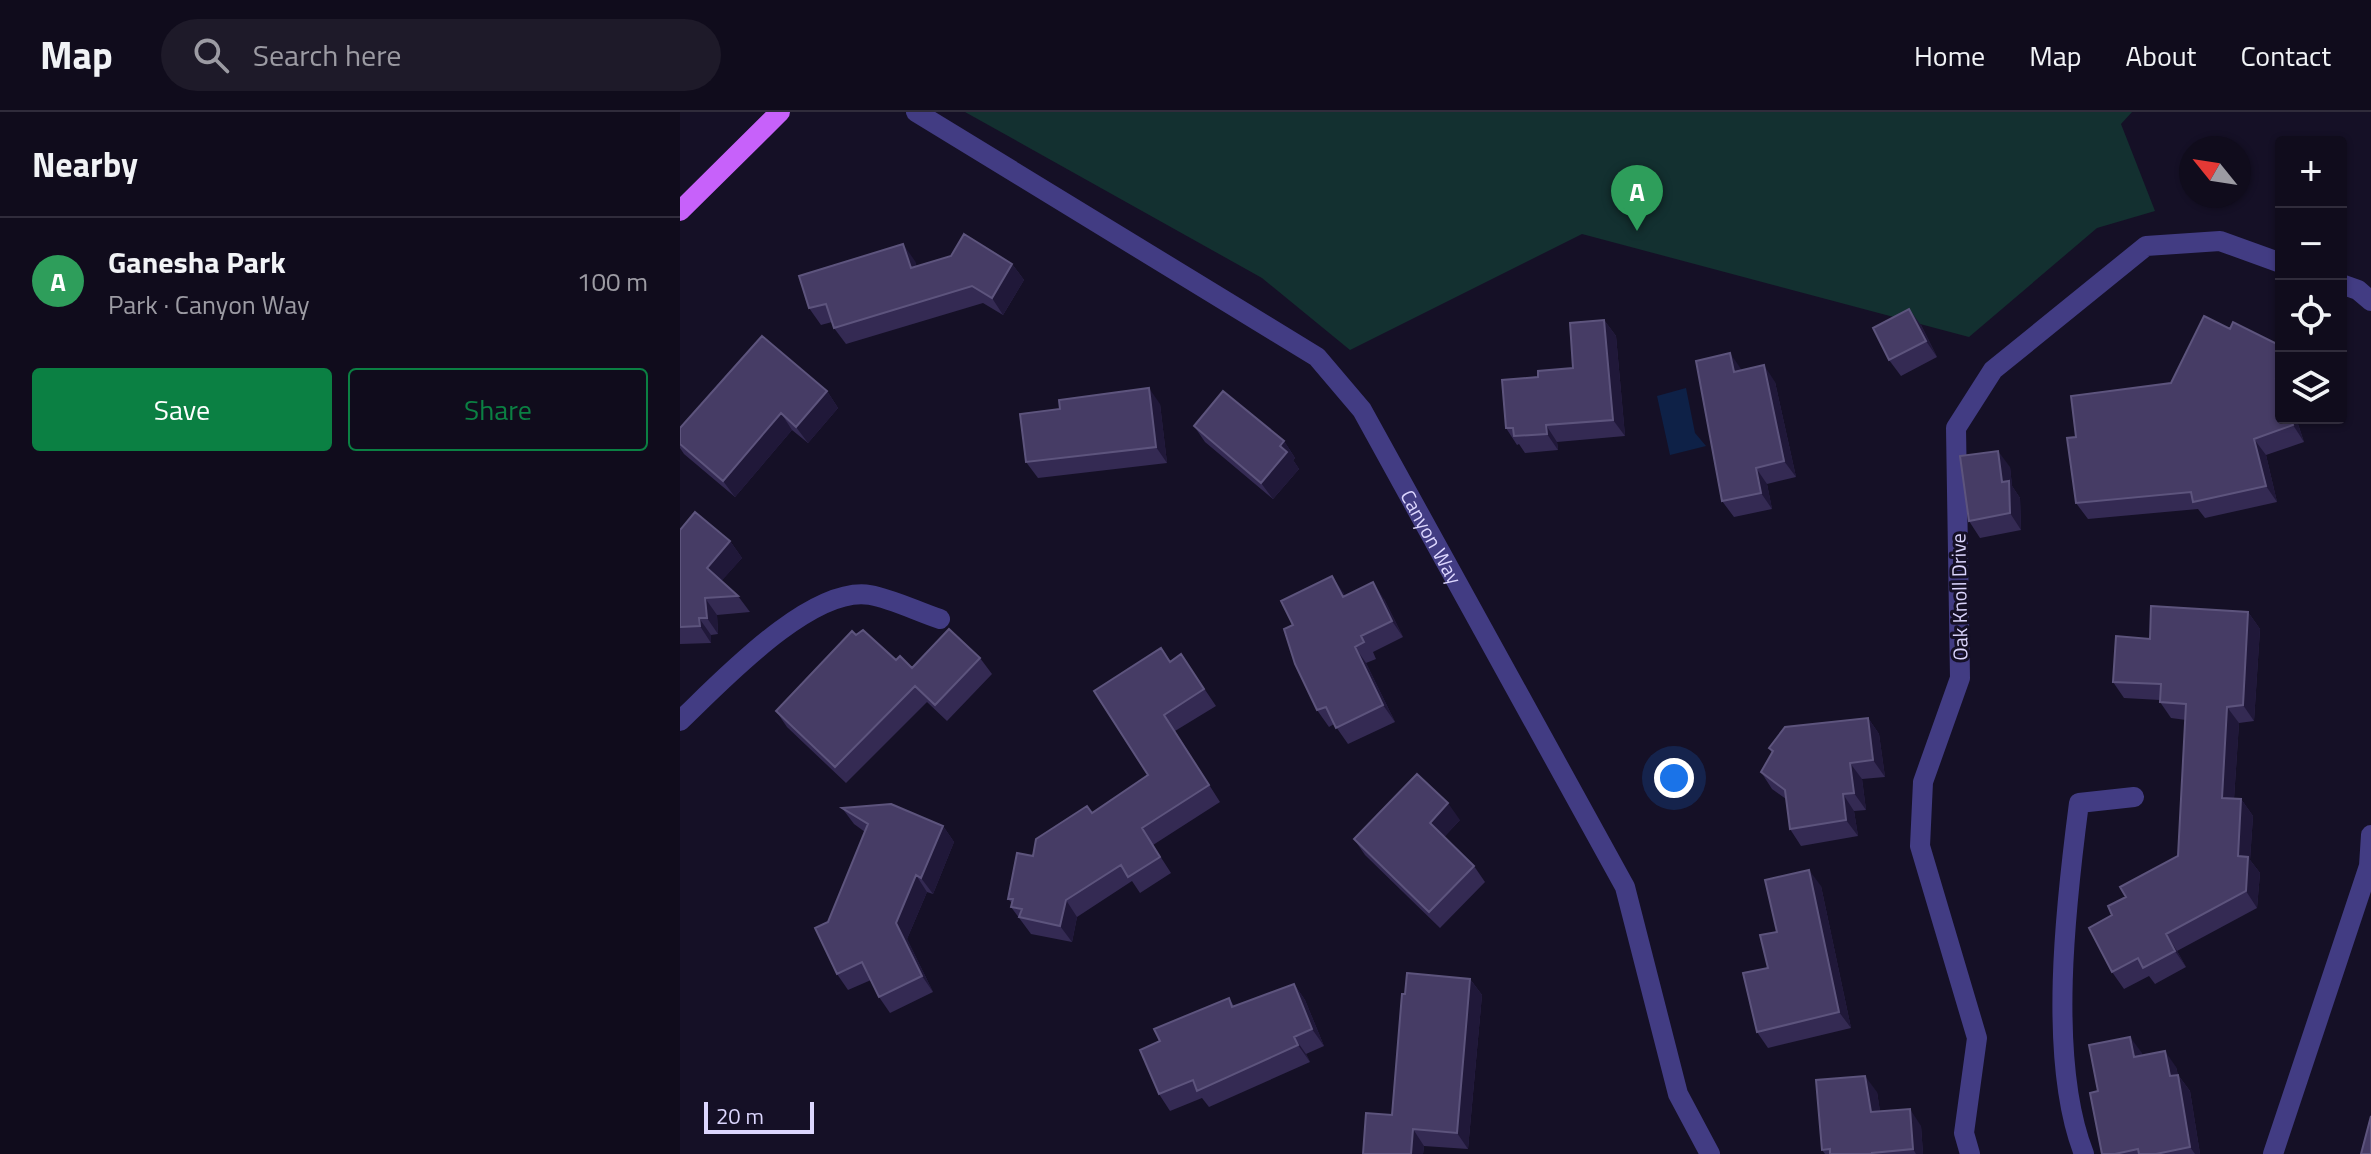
<!DOCTYPE html>
<html lang="en">
<head>
<meta charset="utf-8">
<style>
  :root { --surface:#100c1c; --page:#1e1a29; --text:#f1f3f6; --muted:#9c9ba3; --line:#302c3b; --accent:#0b8043 }
  body { margin:0; font-family:"Titillium Web",sans-serif; background:var(--page); color:var(--text) }
  .controls { position:absolute; right:24px; top:24px; display:grid; overflow:hidden; border-radius:8px; box-shadow:0 2px 6px #0004 }
  .controls button { width:72px; height:72px; display:grid; place-items:center; padding:0; border:0; border-bottom:2px solid var(--line); background:var(--surface); color:var(--text); font:40px sans-serif }
  .compass { position:absolute; left:1499px; top:24px; width:72px; height:72px; border-radius:50%; background:var(--surface); box-shadow:0 2px 6px #0004; rotate:300deg }
  .scale { position:absolute; left:24px; bottom:20px; width:110px; box-sizing:border-box; padding-left:8px; border:4px solid #dcd6fe; border-top:0; font-size:22px; line-height:28px; white-space:nowrap; color:#dcd6fe; -webkit-text-stroke:6px #151026; paint-order:stroke }
  .you { position:absolute; left:994px; top:666px; width:28px; height:28px; margin:-20px; border:6px solid #fff; border-radius:50%; background:#1a73e8; box-shadow:0 0 0 12px #1a73e833 }
  .badge { display:grid; place-items:center; width:52px; height:52px; border-radius:50%; background:var(--accent); color:#fff; font-size:26px; font-weight:700 }
  .pin { position:absolute; translate:-50% -66px; filter:drop-shadow(0 2px 4px #0008) }
  .pin::after { content:''; position:absolute; top:42px; width:28px; height:24px; background:inherit; clip-path:polygon(0 0,100% 0,50% 100%) }
  .list { margin:0; padding:0; list-style:none }
  h2 { display:flex; justify-content:space-between; align-items:center; height:104px; margin:0; padding:0 32px; font-size:34px }
  h2 small { font-size:26px; font-weight:400; color:var(--muted) }
  .list li { display:grid; grid-template-columns:52px 1fr auto; gap:24px; align-items:center; box-sizing:border-box; height:128px; padding:0 32px; border-top:2px solid var(--line) }
  .list b { display:block; font-size:30px; white-space:nowrap }
  .list p { margin:0; font-size:26px; white-space:nowrap; color:var(--muted) }
  .list em { font-size:26px; font-style:normal; color:var(--muted) }
  .actions { display:flex; gap:16px; padding:24px 32px }
  .actions a { flex:1; padding:18px 0; border:2px solid var(--accent); border-radius:8px; text-align:center; font-size:28px; color:var(--accent) }
  .actions .main { background:var(--accent); color:#fff }
  .icon { flex:none; width:44px; height:44px; fill:none; stroke:currentColor; stroke-width:2; stroke-linecap:round; stroke-linejoin:round }
  .map { position:relative; flex:none; width:1691px; height:1042px; overflow:hidden }
  header { display:flex; align-items:center; gap:48px; box-sizing:border-box; height:112px; padding:0 40px; background:var(--surface); border-bottom:2px solid var(--line) }
  header strong { font-size:38px }
  nav { display:flex; gap:44px; margin-inline-start:auto; font-size:28px }
  .search { width:560px; height:72px; background:var(--page); display:flex; align-items:center; gap:20px; box-sizing:border-box; padding:0 28px; border-radius:44px; color:var(--muted); font-size:30px }
  main { display:flex }
  aside { flex:1; background:var(--surface) }
  .map>svg:first-child { display:block }
  .green { fill:#133030 }
  .water { fill:#0e2147 }
  .lines { fill:none; stroke-linecap:round; stroke-linejoin:round }
  .minor { stroke:#423c83; stroke-width:20 }
  .major { stroke:#c761fa; stroke-width:20 }
  .wall { fill:#342a53 }
  .shaded-wall { fill:#201839 }
  .building { fill:#463c65; stroke:#5d547d; stroke-width:2 }
  .labels { text-anchor:middle; dominant-baseline:central; stroke-width:6; stroke-linejoin:round; paint-order:stroke }
  .street-label { font-size:20px; fill:#dcd6fe; stroke:#151026 }
</style>
</head>
<body>
<header>
<strong>Map</strong>
<div class="search"><svg class="icon" aria-label="search" viewBox="0 0 24 24"><circle cx="10" cy="10" r="6"/><path d="M15 15l6 6"/></svg>Search here</div>
<nav><a>Home</a><a>Map</a><a>About</a><a>Contact</a></nav>
</header>
<main>
<aside>
<h2>Nearby<small></small></h2>
<ul class="list">
<li><span class="badge" style="background:#2e9e5b">A</span><div><b>Ganesha Park</b><p>Park · Canyon Way</p></div><em>100 m</em></li>
</ul>
<div class="actions"><a class="main">Save</a><a>Share</a></div>
</aside>
<div class="map">
<svg width="1691" height="1042" viewBox="0 0 1691 1042">
  <rect width="100%" height="100%" fill="#151026"/>
  <path class="green" d="M285,0H1452L1441,12L1475,99L1417,116L1289,225L902,122L670,238L582,166Z"/>
  <path class="water" d="M1006,276L1015,321L1026,334L990,343L977,284Z"/>
  <g class="lines">
    <g class="minor">
      <path id="s1" d="M236,0L637,245L682,298L945,775L998,982L1030,1042"/>
      <path d="M1661,172L1678,178L1691,189"/>
      <path d="M0,609C40,571 131,473 190,483C213,487 238,500 260,507"/>
      <path d="M1290,1042L1284,1021L1297,926L1240,734L1243,670L1280,566L1276,316L1313,258L1466,134L1540,129L1601,151"/>
      <path d="M1404,1042C1367,948 1386,790 1399,691L1454,685"/>
      <path d="M1593,1042L1689,754L1691,723"/>
    </g>
    <path class="major" d="M0,99L100,0"/>
  </g>
  <path class="wall" d="M235,149L236,154L332,152L344,168L323,203L303,191L166,232L154,216L152,210L141,213L129,196Z
    M924,208L936,224L945,324L877,330L878,338L845,341L839,332L837,333L826,316L858,265L893,256Z
    M1241,213L1257,245L1221,264L1209,248Z
    M1550,217L1601,237V306H1616L1624,330L1586,343L1597,390L1525,406L1518,397L1408,407L1396,391V325L1491,271Z
    M1061,258L1095,270L1116,365L1087,372L1092,397L1054,405L1042,389Z
    M147,279L158,296L128,331L112,318L55,385L4,342L0,336V316Z
    M480,292L487,351L358,366L346,350Z
    M514,314L604,329L615,346L613,348L619,357L593,387L525,330Z
    M1330,355L1332,374L1340,386L1341,418L1300,426L1289,409Z
    M0,418L50,429L62,446L41,469L58,484L70,500L37,503L38,522L31,523V531L0,532Z
    M663,480L665,484L704,487L723,525L693,540L696,547L686,551L715,610L668,632L654,612L649,615L637,598L613,513Z
    M1568,500L1580,517L1574,609L1559,611L1554,687H1561L1573,704L1570,748L1580,761L1577,796L1497,839L1506,855L1475,872L1469,864L1444,877L1432,860V803L1446,785L1498,744L1506,608L1491,606L1480,590V588L1444,586L1433,570L1470,527Z
    M176,523L216,548L232,556L300,546L312,562L267,609L247,590L166,671L107,615L96,599Z
    M501,542L536,594L495,619L540,690L473,733L491,761L460,781L452,769L397,805L392,830L351,822L331,795L332,791L328,787L353,744L412,701L468,663L490,549Z
    M1188,606L1199,622L1205,665L1182,667L1186,698L1174,699L1178,724L1121,734L1110,717L1106,687L1092,677L1081,660L1092,641L1089,636Z
    M162,696L263,714L274,730L253,782L247,780L227,827L253,880L210,901L199,885L191,868L168,878L157,862L148,810L185,720L174,712Z
    M780,708L764,725L794,754L805,770L760,816L685,743L674,727Z
    M1141,774L1171,916L1088,936L1077,920L1088,856L1097,820Z
    M790,867L802,883L788,1037L744,1034L743,1042H683L712,1003L725,882Z
    M614,872L625,888L644,934L626,942L630,950L529,995L522,986L490,999L479,982L549,886L554,894Z
    M1462,941V943L1496,955L1498,963L1510,979L1520,1042H1422L1418,979Z
    M1197,980L1200,1000L1241,1014L1243,1042H1145L1142,1038Z"/>
  <path class="shaded-wall" d="M223,132L235,149L242,172L231,156Z
    M332,152L344,168L323,203L312,186Z
    M1229,197L1241,213L1257,245L1246,229Z
    M924,208L936,224L945,324L933,308Z
    M1050,241L1061,257L1065,276L1054,260Z
    M1084,253L1095,270L1116,365L1104,349Z
    M469,276L480,292L487,351L476,335Z
    M147,279L158,296L128,331L116,315Z
    M101,301L112,318L55,385L43,369Z
    M1610,306H1616L1624,330L1613,313Z
    M866,313L877,330L878,338L867,322Z
    M1574,327L1586,343L1597,390L1586,374Z
    M604,329L615,346L613,348L619,357L593,387L581,371Z
    M1318,339L1330,355L1332,374L1340,386L1341,418L1330,401L1322,370Z
    M1076,356L1087,372L1092,397L1081,381Z
    M50,429L62,446L38,473L27,456Z
    M652,464L663,480L674,501L663,485Z
    M693,470L704,487L723,525L712,509Z
    M25,486L37,503L38,522L27,506Z
    M1568,500L1580,517L1574,609L1563,593Z
    M19,506L31,523V531L20,514Z
    M675,535L686,551L715,610L703,593Z
    M1547,595L1559,611L1553,702L1542,686Z
    M1188,606L1199,622L1205,665L1193,648Z
    M1170,651L1182,667L1186,698L1174,681Z
    M1163,682L1174,699L1178,724L1166,708Z
    M1561,687L1573,704L1570,748L1580,761L1577,796L1566,779L1558,744Z
    M768,691L780,708L761,728L750,711Z
    M263,714L274,730L253,782L241,766Z
    M1129,758L1141,774L1171,916L1159,900Z
    M236,763L247,780L227,827L253,880L242,864L216,811Z
    M386,788L397,805L392,830L380,814Z
    M1486,822L1497,839L1506,855L1495,839Z
    M790,867L802,883L788,1037L777,1021Z
    M614,872L625,888L644,934L632,917Z
    M614,925L626,942L630,950L618,933Z
    M1450,925L1462,941L1466,961L1454,945Z
    M1485,939L1496,955L1500,972L1498,963L1510,979L1520,1042H1515L1510,1035L1490,964Z
    M1185,964L1197,980L1203,1017L1191,1000Z
    M1230,997L1241,1014L1243,1042H1236L1233,1037Z
    M733,1017L744,1034L743,1042H731Z"/>
  <path class="building" d="M284,122L332,152L312,186L292,174L154,216L146,192L129,196L119,164L223,132L231,156L271,144Z
    M1229,197L1246,229L1209,248L1193,216Z
    M1524,204L1550,217L1553,210L1597,232L1601,243V265L1596,267L1601,280V306H1610L1613,313L1574,327L1586,374L1513,390L1511,380L1396,391L1387,326L1396,325L1391,284L1491,271Z
    M924,208L933,308L866,313L867,322L834,324L833,316H826L822,268L858,265V259L893,256L890,211Z
    M82,224L147,279L116,315L101,301L43,369L0,332V316Z
    M1050,241L1054,260L1084,253L1104,349L1076,356L1081,381L1042,389L1016,249Z
    M469,276L476,335L346,350L340,302L380,297L379,288Z
    M543,279L604,329L600,334L607,340L581,371L514,314Z
    M1318,339L1322,370L1329,369L1330,401L1289,409L1280,344Z
    M15,400L50,429L27,456L58,484L25,486L27,506H19L20,514L0,515V418Z
    M652,464L663,485L693,470L712,509L681,524L684,530L675,535L703,593L656,616L646,595L637,598L615,552L604,517L613,513L601,489Z
    M1471,494L1568,500L1563,593L1547,595L1542,686L1561,687L1558,744L1568,745L1566,779L1486,822L1495,839L1463,856L1458,846L1432,860L1409,816L1432,803L1428,794L1446,785L1440,775L1498,744L1506,592L1480,590L1481,572L1433,570L1436,524L1470,527Z
    M269,517L300,546L255,593L235,574L155,655L96,599L172,519L176,523L183,518L216,548L220,544L232,556Z
    M481,536L490,550L501,542L524,577L484,603L529,673L462,716L480,745L448,765L441,753L386,788L380,814L339,805L342,797L331,795L333,787H328L337,741L353,744L356,727L407,694L412,701L468,663L414,579Z
    M1188,606L1193,648L1170,651L1174,681L1163,682L1166,708L1110,717L1105,678L1081,660L1093,639L1089,636L1105,615Z
    M737,662L768,691L750,711L794,754L749,800L674,727Z
    M211,692L263,714L241,766L236,763L216,811L242,864L199,885L182,850L157,862L135,816L148,810L188,712L162,696Z
    M1129,758L1159,900L1077,920L1063,861L1088,856L1080,823L1097,820L1085,768Z
    M727,861L790,867L777,1021L733,1017L731,1042H683L686,1001L712,1003L722,882H725Z
    M614,872L632,917L614,925L618,933L517,979L513,968L479,982L460,938L480,929L474,917L549,886L552,895Z
    M1450,925L1454,945L1485,939L1490,964L1498,963L1510,1035L1476,1042H1459L1458,1037L1435,1042H1422L1410,981L1418,979L1409,933Z
    M1185,964L1191,1000L1230,997L1233,1037L1192,1041V1042H1150V1037L1142,1038L1136,968Z
    M1691,1004V1042H1681Z"/>
  <g class="labels">
    <g class="street-label">
      <text stroke="none"><textPath href="#s1" startOffset="684">Canyon Way</textPath></text>
      <text transform="translate(1279 485) rotate(-91)">Oak Knoll Drive</text>
    </g>
  </g>
</svg>
<div class="controls">
<button>+</button>
<button>−</button>
<button><svg class="icon" aria-label="locate" viewBox="0 0 24 24"><circle cx="12" cy="12" r="6"/><path d="M12 2v4M12 18v4M2 12h4M18 12h4"/></svg></button>
<button><svg class="icon" aria-label="layers" viewBox="0 0 24 24"><path d="M12 4l9 5-9 5-9-5zM3 14l9 5 9-5"/></svg></button>
</div>
<svg class="compass" viewBox="-18 -18 36 36"><path d="M0-13l5 13h-10z" fill="#e53935"/><path d="M0 13l5-13h-10z" fill="#9c9ba3"/></svg>
<div class="scale">20 m</div>
<div class="you"></div>
<div class="pin badge" style="left:957px;top:119px;background:#2e9e5b">A</div>
</div>
</main>
</body>
</html>
